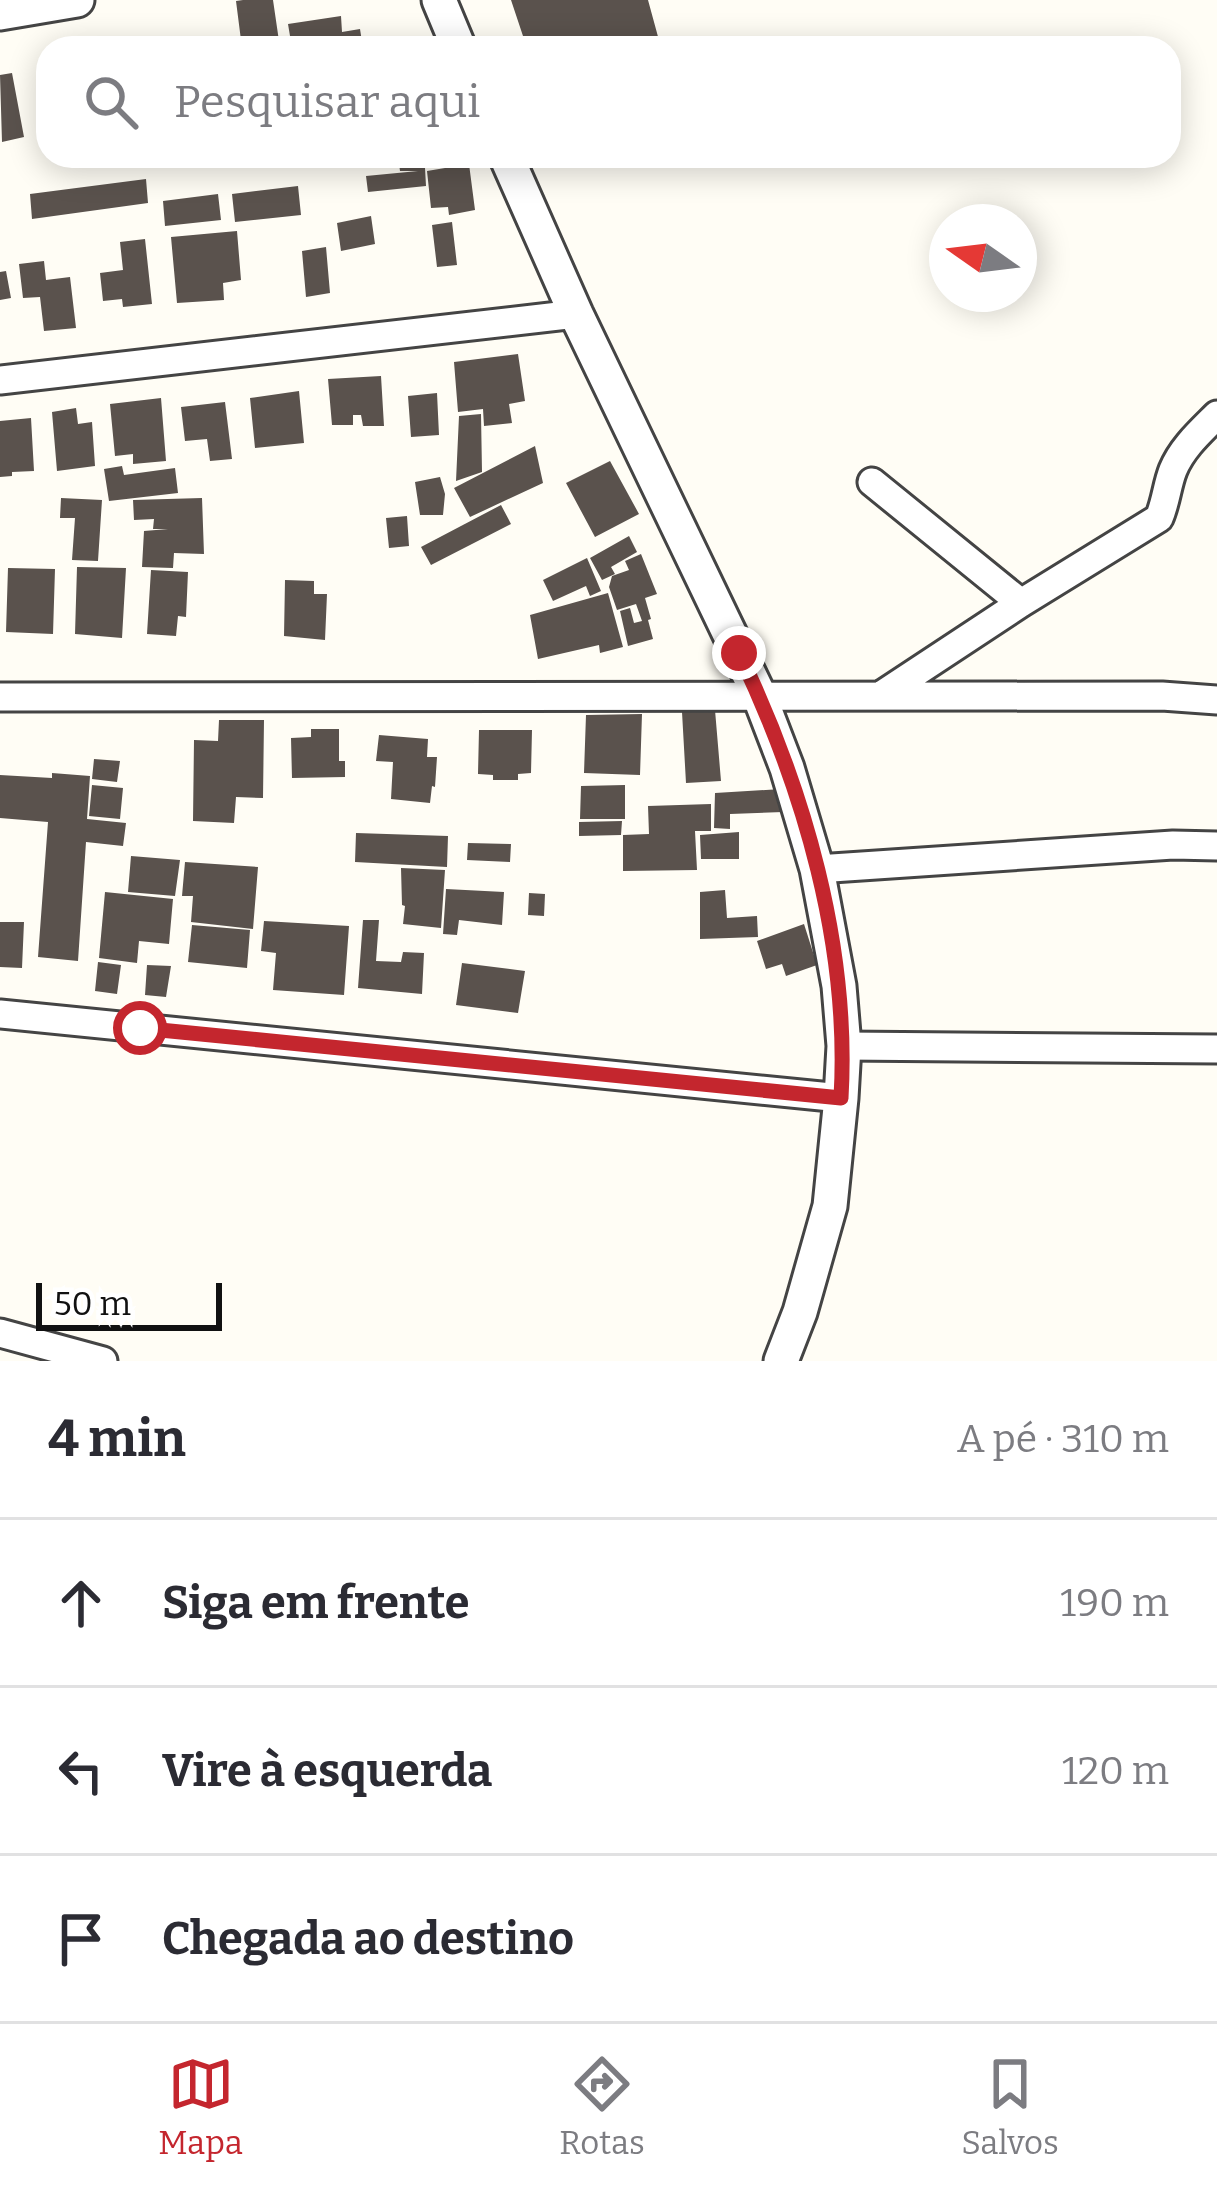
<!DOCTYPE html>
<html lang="pt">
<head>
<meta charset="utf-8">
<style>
  :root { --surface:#fff; --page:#f7f7f7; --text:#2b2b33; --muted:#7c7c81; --line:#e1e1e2; --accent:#c4262e }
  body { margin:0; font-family:Bitter,serif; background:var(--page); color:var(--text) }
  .compass { position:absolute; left:929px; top:204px; width:108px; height:108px; border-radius:50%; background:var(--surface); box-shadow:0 6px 30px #0003; rotate:284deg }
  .scale { position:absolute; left:36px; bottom:30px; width:186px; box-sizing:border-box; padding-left:12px; border:6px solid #111; border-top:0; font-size:33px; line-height:42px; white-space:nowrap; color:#111; -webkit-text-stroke:9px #fff; paint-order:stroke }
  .stop { position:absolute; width:36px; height:36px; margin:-27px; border:9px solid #c4262e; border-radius:50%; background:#fff }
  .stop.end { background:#c4262e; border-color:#fff; box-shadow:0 3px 12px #0008 }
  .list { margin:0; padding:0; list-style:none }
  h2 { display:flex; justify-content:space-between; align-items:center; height:156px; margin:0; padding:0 48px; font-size:51px }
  h2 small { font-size:39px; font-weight:400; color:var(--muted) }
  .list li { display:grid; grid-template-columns:78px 1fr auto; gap:36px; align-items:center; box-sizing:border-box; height:168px; padding:0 48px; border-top:3px solid var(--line) }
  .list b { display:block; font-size:45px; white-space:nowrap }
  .list em { font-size:39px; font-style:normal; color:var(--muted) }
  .icon { flex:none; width:66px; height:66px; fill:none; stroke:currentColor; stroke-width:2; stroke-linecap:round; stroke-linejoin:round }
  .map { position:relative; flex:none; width:1217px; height:1361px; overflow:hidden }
  .search { position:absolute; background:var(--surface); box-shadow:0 6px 30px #0003; left:36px; right:36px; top:36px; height:132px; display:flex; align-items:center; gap:30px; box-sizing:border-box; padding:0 42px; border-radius:36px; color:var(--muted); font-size:45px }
  .sheet { height:660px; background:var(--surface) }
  nav { display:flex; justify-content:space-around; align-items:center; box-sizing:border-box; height:168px; border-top:3px solid var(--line); background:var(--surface); font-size:33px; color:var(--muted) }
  nav a { display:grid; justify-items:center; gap:6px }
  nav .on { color:var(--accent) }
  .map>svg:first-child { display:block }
  .building { fill:#5a524d }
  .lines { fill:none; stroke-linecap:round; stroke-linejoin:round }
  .minor-casing { stroke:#444; stroke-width:33 }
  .tertiary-casing { stroke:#444; stroke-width:39 }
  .minor { stroke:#fff; stroke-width:27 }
  .tertiary { stroke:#fff; stroke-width:33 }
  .route { stroke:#c4262e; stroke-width:15 }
</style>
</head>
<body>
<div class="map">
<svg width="1217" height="1361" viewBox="0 0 1217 1361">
  <rect width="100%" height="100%" fill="#fffdf5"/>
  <path class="building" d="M243,0H273L280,48H242L236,1Z
    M511,0H648L660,44L654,48H527Z
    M341,16L342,32L360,29L363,48H292L288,24Z
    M12,73L24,137L2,142L0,75Z
    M441,156L442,167L425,168L426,186L368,192L366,176L418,171H400L398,157Z
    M469,164L475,210L449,215L448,207L431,208L427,171Z
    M146,179L148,203L32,219L30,194Z
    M298,186L301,215L235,222L232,194Z
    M218,194L221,220L165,226L163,201Z
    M371,216L375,244L341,251L337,223Z
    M452,222L457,265L437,267L432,225Z
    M237,231L241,280L223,283L224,300L177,303L171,237Z
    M145,239L152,304L123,307L122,299L103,301L100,273L123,270L120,242Z
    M326,247L330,293L306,297L302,251Z
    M44,261L46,280L70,277L76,328L44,331L40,297L23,298L19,264Z
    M6,271L11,298L0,300V272Z
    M518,354L525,401L509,404L512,423L484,426L483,409L458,412L454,362Z
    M381,376L384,426H363L361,415H353V425H332L328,379Z
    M299,391L304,443L255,448L250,398Z
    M437,393L439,435L411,437L408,396Z
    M161,398L166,461L133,464V454L115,456L110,404Z
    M225,402L232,459L210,461L207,439L185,441L181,407Z
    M76,408L78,424L92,422L95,466L57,471L52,412Z
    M481,414L482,472L456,481L459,416Z
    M31,418L34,471L12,472V476L0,477V421Z
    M535,446L543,483L470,517L454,488Z
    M610,461L639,514L595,537L566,483Z
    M122,466L124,475L175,468L178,493L109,501L104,469Z
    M440,477L445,494L443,515H420L415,482Z
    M61,498L102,500L98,561L72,560L75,518H60Z
    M202,498L204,554L174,553L173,568L142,567L144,531L168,529H153L154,519L134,520L133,500Z
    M501,505L511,524L431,565L421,547Z
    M407,516L409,546L389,548L386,518Z
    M629,536L637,552L611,567L615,574L602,580L590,558Z
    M641,554L657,594L645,598L651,619L648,620L653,639L628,646L620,611L630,608L634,623L642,621L636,604L617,610L609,587L612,576L629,570L625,561Z
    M587,558L601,591L590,596L586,586L553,601L543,580Z
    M77,567L126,568L122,638L75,634Z
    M8,568L55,569L53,634L6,632Z
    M151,570L188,572L186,617L178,616L176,636L147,634Z
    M285,580L314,581V594H327L325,640L284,636Z
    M608,593L623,647L600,653L599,645L538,659L530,615Z
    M715,710L721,781L686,783L682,712Z
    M642,714L640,775L584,773L586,715Z
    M219,720H264L263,798L236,797L234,823L193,821L194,740L218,741Z
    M311,729H339V761H345V777L292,778L291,738L311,737Z
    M479,730H532L531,773L518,774V780H493V775L478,774Z
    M379,735L428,739L427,757H437L435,787L432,786L430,803L391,799L393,762L376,761Z
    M94,759L120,761L117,782L92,779Z
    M52,773L90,776L87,819L126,823L123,846L86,842L78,961L38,957L48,822L0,818V775L52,778Z
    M92,785L123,788L120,819L89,816Z
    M625,785V819H580L581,786Z
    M781,789L783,812L730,814V829L714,828L715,793Z
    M711,804V831H695L697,870L623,871V835L649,834L648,806Z
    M622,821L621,835L579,836V822Z
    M739,832V859H701L700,835Z
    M356,833L448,836L447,867L355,862Z
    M468,843L511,844L510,862L467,860Z
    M131,856L180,860L175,896L128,892Z
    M185,862L258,867L253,929L191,922L193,896H182Z
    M401,868L445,870L441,928L403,924L405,906L402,905Z
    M446,889L504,892L502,925L459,920L457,935L443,934Z
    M725,890L727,918L757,916L758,937L700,939V892Z
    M105,892L173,899L169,944L139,941L137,963L99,958Z
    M529,893L545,894L544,916L528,915Z
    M363,920H379L376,961L401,962L403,952L424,953L422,994L358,988Z
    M264,921L349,926L344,995L273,990L276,953L261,951Z
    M0,922H24L22,968L0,967Z
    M804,924L817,965L786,976L782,964L766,969L757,941Z
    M192,925L250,930L247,968L188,962Z
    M98,962L121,965L117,994L95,991Z
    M462,963L525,971L518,1013L456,1005Z
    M147,965L171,966L166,997L145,995Z"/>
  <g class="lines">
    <defs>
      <path id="minor" d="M0,380L576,314
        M872,482L1021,603
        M880,696L1021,603L1159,518C1166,502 1167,485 1173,470C1182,448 1200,432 1217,415
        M0,697L1162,696L1217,700
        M817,869L1173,845L1217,846
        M0,1014L841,1098
        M844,1046L1217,1049
        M0,1333L103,1361"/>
      <path id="tertiary" d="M439,0L459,48
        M0,13L77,0
        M506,156L576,314L759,695L787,768L817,869L839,986L844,1046L841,1098L830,1206L800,1312L781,1361"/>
    </defs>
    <use href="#minor" class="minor-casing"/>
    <use href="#tertiary" class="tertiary-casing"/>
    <use href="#minor" class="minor"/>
    <use href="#tertiary" class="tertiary"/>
  </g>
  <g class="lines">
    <path class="route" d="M140,1028L841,1098C850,946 804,789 739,653"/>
  </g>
</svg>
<svg class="compass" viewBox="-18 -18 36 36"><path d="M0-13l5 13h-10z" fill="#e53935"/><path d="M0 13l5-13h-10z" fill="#7c7c81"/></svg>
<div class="scale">50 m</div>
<div class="stop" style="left:140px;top:1028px"></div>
<div class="stop end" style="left:739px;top:653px"></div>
<div class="search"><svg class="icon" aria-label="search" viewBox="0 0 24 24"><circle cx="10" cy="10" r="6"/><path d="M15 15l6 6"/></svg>Pesquisar aqui</div>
</div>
<section class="sheet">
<h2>4 min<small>A pé · 310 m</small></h2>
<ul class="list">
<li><svg class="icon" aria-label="ahead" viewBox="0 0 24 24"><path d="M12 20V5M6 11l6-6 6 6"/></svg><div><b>Siga em frente</b></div><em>190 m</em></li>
<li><svg class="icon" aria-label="left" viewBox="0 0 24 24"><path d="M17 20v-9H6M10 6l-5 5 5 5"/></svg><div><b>Vire à esquerda</b></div><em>120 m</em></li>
<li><svg class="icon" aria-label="arrive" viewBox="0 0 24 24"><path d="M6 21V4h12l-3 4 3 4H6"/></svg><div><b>Chegada ao destino</b></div></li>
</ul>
</section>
<nav>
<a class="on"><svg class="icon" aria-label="map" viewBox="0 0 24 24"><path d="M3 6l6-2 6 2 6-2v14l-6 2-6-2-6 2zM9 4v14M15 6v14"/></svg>Mapa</a>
<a><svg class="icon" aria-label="directions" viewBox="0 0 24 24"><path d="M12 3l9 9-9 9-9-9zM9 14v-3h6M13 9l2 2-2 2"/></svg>Rotas</a>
<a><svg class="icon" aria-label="saved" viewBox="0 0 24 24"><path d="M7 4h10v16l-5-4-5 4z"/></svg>Salvos</a>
</nav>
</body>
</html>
